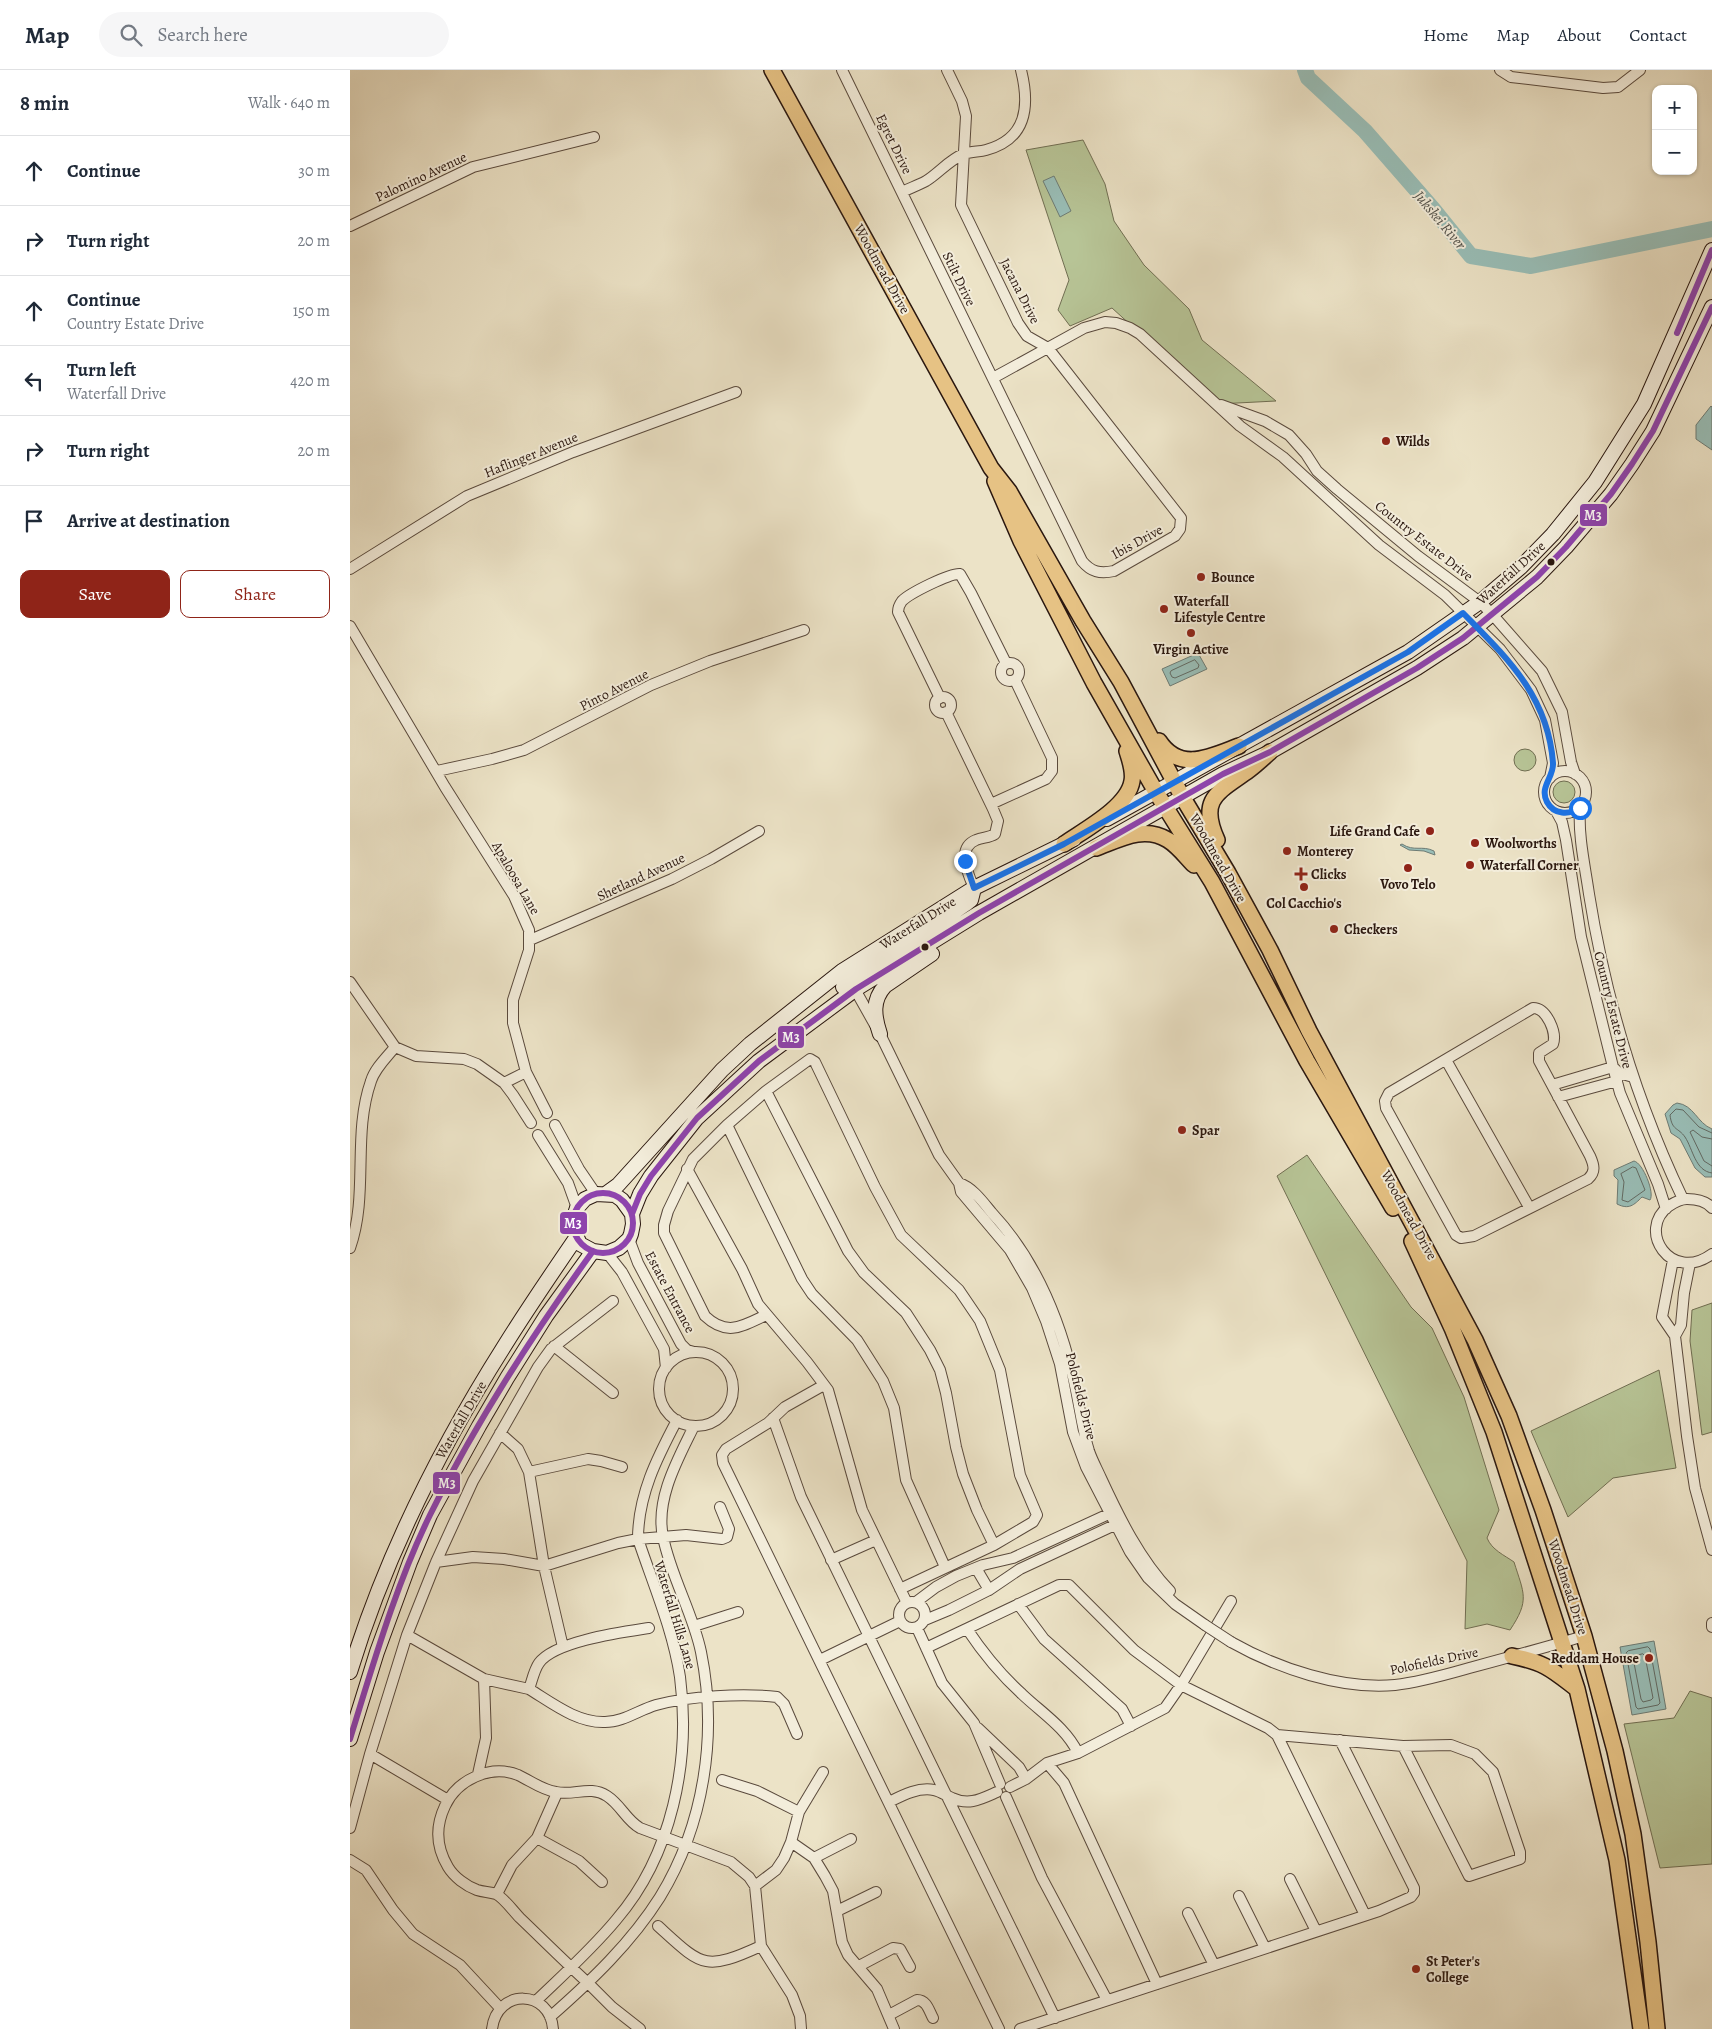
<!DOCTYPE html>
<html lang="en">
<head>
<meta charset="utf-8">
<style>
  :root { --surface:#fff; --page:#f6f6f7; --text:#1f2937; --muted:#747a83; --line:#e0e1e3; --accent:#8f2418 }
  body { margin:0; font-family:Alegreya,serif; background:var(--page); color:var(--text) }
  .controls { position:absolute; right:15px; top:15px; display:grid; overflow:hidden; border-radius:10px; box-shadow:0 1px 4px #0004 }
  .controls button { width:45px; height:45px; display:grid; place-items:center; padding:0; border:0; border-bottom:1px solid var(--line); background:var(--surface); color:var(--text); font:25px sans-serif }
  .stop { position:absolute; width:15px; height:15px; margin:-11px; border:4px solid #1a73e8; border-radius:50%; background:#fff }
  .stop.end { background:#1a73e8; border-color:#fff; box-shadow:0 1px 5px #0008 }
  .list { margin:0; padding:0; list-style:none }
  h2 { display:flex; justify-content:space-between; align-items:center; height:65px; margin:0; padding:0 20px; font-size:21px }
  h2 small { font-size:16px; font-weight:400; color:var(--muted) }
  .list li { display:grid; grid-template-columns:32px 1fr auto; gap:15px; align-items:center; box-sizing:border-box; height:70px; padding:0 20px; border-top:1px solid var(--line) }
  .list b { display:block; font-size:19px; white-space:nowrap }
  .list p { margin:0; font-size:16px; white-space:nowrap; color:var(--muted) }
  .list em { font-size:16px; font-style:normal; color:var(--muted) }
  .actions { display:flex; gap:10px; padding:15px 20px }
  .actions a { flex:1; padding:11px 0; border:1px solid var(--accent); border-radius:10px; text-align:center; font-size:18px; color:var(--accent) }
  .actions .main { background:var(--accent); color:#fff }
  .icon { flex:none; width:28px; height:28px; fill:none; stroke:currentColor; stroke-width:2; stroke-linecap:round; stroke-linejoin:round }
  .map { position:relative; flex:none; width:1362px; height:1959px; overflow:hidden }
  header { display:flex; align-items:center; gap:30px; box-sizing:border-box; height:70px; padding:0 25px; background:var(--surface); border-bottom:1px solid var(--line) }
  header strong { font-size:24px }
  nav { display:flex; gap:28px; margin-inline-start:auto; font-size:18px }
  .search { width:350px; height:45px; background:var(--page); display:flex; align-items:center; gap:12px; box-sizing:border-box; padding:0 18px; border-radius:28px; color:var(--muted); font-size:19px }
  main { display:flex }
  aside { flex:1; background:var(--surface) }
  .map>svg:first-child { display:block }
  .green { fill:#b7c496; stroke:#706e52 }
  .water { fill:#99beb7; stroke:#6d7b74 }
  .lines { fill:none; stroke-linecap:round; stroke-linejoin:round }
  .shore { stroke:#626a63; stroke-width:1 }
  .river { stroke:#99beb7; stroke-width:16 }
  .minor-casing { stroke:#5a4a3d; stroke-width:12 }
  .secondary-casing { stroke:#2a170f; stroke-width:16 }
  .primary-casing { stroke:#2a170f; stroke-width:18 }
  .minor { stroke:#f3eddb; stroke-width:10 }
  .secondary { stroke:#f3eddb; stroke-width:14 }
  .primary { stroke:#e6c284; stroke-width:15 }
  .minor-bridge-casing { stroke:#5a4a3d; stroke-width:12; stroke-linecap:butt }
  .minor-bridge { stroke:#f3eddb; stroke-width:10 }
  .bus-1-casing { stroke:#f3eddb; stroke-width:10 }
  .bus-1 { stroke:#8e44ad; stroke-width:6 }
  .route { stroke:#1a73e8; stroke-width:6 }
  .poi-dot { fill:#8f2418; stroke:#f3eddb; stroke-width:2 }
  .bus-dot { fill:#2a170f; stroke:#f3eddb; stroke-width:2 }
  .labels { text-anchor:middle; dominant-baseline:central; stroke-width:4; stroke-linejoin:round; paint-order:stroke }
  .street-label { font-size:14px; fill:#2a170f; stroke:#f3eddb }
  .poi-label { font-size:14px; font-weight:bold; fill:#2a170f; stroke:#f3eddb; text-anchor:start }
  .water-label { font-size:15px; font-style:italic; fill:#51514a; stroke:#f3eddb }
  .line-badge { stroke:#f3eddb; stroke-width:2 }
  .badge-label { font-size:14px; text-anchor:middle; font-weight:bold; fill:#fff }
</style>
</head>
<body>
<header>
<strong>Map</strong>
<div class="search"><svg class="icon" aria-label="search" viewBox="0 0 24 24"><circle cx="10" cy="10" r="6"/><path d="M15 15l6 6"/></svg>Search here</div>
<nav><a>Home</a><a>Map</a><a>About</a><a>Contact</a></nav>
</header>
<main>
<aside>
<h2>8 min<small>Walk · 640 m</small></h2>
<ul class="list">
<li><svg class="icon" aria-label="ahead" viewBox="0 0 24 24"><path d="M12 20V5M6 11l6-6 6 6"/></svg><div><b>Continue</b></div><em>30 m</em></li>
<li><svg class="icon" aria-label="right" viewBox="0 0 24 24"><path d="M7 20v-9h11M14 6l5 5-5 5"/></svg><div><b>Turn right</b></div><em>20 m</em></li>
<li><svg class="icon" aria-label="ahead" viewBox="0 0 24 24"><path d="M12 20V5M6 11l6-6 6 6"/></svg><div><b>Continue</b><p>Country Estate Drive</p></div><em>150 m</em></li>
<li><svg class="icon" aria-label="left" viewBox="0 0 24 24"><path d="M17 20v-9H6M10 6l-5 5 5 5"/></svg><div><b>Turn left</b><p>Waterfall Drive</p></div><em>420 m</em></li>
<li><svg class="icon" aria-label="right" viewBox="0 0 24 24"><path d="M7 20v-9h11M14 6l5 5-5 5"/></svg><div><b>Turn right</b></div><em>20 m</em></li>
<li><svg class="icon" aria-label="arrive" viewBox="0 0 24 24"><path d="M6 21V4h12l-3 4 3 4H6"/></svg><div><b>Arrive at destination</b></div></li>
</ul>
<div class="actions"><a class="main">Save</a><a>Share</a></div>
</aside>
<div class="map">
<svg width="1362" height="1959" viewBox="0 0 1362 1959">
  <rect width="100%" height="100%" fill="#ece3c7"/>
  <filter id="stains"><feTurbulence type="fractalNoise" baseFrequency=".004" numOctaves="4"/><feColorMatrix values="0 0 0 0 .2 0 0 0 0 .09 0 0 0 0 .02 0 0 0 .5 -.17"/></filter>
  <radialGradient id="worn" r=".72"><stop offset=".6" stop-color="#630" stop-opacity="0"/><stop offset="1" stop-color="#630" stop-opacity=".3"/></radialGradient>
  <path class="green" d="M733,70L755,114L764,151L794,195L839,239L852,270L926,331L868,334L762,238L720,256L708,240L719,210L676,80Z
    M1164 690a11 11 0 1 1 22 0a11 11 0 1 1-22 0Z
    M1203 722a11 11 0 1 1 22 0a11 11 0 1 1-22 0Z
    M957,1085L1061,1237L1082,1258L1114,1327L1149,1440L1137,1468C1142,1480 1154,1485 1164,1492C1174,1524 1180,1530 1160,1560L1137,1554L1115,1559L1117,1491L927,1106Z
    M1362,1233V1362L1352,1365L1340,1271L1342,1240Z
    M1309,1300L1326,1398L1263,1408L1218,1447L1181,1361Z
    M1340,1621L1362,1628V1794L1310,1798L1274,1654L1324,1648Z"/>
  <path class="water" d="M704,106L721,141L710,147L693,111Z
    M1361,336L1362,337V380L1346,369V355Z
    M848,583L857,599L820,616L812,599Z
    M1052,774C1064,782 1072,775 1084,781L1085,785L1074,781L1059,780L1050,775Z
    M1327,1033C1344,1035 1347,1053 1362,1059V1107H1355L1345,1098L1330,1069L1321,1063L1315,1044L1323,1035Z
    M1284,1091C1293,1093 1305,1123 1300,1130L1292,1127C1284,1135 1279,1140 1267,1134L1268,1110L1264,1106V1100Z
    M1304,1571L1316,1639L1282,1645L1270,1577Z"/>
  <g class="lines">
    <path class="shore" d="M845,590L849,595L848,598L825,608L822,607L820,603L821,601Z
      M1362,1063L1349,1057L1333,1040L1326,1039L1320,1045C1322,1061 1328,1057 1335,1067C1343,1079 1345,1101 1362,1103
      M1362,1069L1352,1067L1343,1060L1340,1062L1354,1091L1362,1096
      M1283,1097L1286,1098L1295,1120L1278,1132L1272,1130L1274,1112L1271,1104Z
      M1298,1577L1300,1579L1310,1633L1308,1635L1288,1639L1286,1637L1276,1583L1278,1581Z
      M1293,1584L1295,1586L1303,1628L1301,1630L1293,1632L1291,1629L1283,1588L1285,1586Z"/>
    <path class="river" d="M955,0L958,8L1015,61L1083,139L1121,186L1181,196L1362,159"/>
    <defs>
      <path id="minor" d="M492,0L732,491C741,502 750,504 764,501L825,466L830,459L831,448L698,278L677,266L668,253L611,135L616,46L612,31L597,0
        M1150,0L1161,7L1253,18L1268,17L1290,0
        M552,122C560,118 569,115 576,111C589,103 600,89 614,84C621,81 629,82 636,80C677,69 680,36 671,0
        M0,156L123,97L244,67
        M643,308L734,258L755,252L766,253L780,258L790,264L890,356L933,387L1029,475L1095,525L1150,579L1181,620L1195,650L1203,693L1200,708
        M871,335L915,351L939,365L956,384L967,401L987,419L1068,486L1130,532L1142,544L1192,601L1212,642L1221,692L1225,704
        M0,499L117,426L223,382L386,322
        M0,556L95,717L164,826L179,860V880L163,930V953L176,1002L197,1043
        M651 602a9 9 0 1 1 18 0a9 9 0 1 1-18 0Z
        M585 635a8 8 0 1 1 16 0a8 8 0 1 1-16 0Z
        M590,628L548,542C548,537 549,535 552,531C560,523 600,503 610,504L621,523L656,593
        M596,642L643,739L648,751L645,764C639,768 633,767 626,770C606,778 618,804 624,818
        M87,701L142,689L174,680L301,615L360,591L454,560
        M1194 722a21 21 0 1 1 42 0a21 21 0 1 1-42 0Z
        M641,734L696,709L702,701V688L665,610
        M1230,738C1228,766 1235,796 1239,824C1256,930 1287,1033 1333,1129
        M1206,741L1212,752L1216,770L1231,867L1263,997L1270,1023L1308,1114L1316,1139
        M180,870L322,809L361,789L409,761
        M0,912L45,977L66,986L114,989L127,994L154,1013L163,1025L181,1053
        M502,914L530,964L589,1085L609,1113L611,1122L660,1180L682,1218L696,1251L710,1294L723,1362L736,1397L780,1482L798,1508L825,1534L855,1555
        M1183,938C1197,938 1207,963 1203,974L1189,983V991L1240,1086C1244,1095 1246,1102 1238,1109L1124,1166L1111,1168L1106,1165L1036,1038L1035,1031L1039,1023Z
        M1096,990L1179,1137
        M154,1013L176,1002
        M1202,1015L1263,997L1269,1003L1283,1007
        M416,1021L498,1181L514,1203L556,1243L580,1280L590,1300L596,1323L606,1377L613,1404L627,1440L644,1475
        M1208,1027L1267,1011L1268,1005
        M205,1055L229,1099L246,1124
        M377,1055L452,1209L462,1224L507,1270L533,1311L544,1338L556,1410L595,1497
        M188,1065L218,1113L227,1138
        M337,1099L392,1199L408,1234L457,1292L478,1320L512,1440L557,1533
        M609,1113C623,1118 632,1131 642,1143C683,1187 708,1245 722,1303C729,1329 731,1355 739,1381C742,1390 747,1399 751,1408C769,1447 790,1490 820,1521
        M1362,1138C1356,1131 1346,1129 1337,1129C1331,1129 1325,1132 1319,1136C1286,1160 1321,1214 1362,1184
        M279,1169L288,1193L331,1274L337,1280L344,1282
        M0,1178C19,1124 2,1065 21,1011C25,998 37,987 45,977
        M257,1183L272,1202L314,1279L316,1298
        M1323,1190L1312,1247L1325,1266L1337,1366L1345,1418L1362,1480
        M416,1245C393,1256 377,1267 355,1246L314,1163V1155L318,1141L343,1089L377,1055L416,1021L460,989L465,992L525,1117L551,1165L609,1220L630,1251L650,1300L670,1405L687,1445L683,1452L644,1475L550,1519
        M1325,1266L1331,1255L1334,1223L1340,1193
        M204,1276L263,1323
        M309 1319a37 37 0 1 1 74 0a37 37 0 1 1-74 0Z
        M474,1315L435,1337L418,1353L376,1379L372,1385L373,1393L649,1959
        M423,1348L451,1427L705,1948
        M150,1363L168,1379L179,1402L194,1496L213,1577
        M179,1402L238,1389L251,1391L272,1397
        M481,1490L526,1470
        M86,1492L123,1487L154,1489L194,1496L268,1473L288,1469L336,1465L372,1469L377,1467L379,1459L370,1437
        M626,1498L639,1520
        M549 1545a13 13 0 1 1 26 0a13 13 0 1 1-26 0Z
        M566,1532L586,1517L606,1506L633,1495L663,1488L763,1442
        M668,1534L694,1569L772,1639L781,1656
        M575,1550L599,1540L639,1520L670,1499L769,1453
        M1362,1553V1557
        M344,1556L388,1542
        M567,1558L592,1613L624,1653L650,1714
        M617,1559C633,1583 651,1605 672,1624C692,1643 716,1658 728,1683
        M57,1565L134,1609L179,1619C182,1611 184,1600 189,1593C205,1571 273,1562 299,1558
        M881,1572C927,1598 991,1620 1045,1615C1072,1612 1098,1604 1123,1597C1160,1587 1197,1577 1234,1566
        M576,1578L709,1515H719L784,1580L831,1615L918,1658L927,1665L1015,1845
        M470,1590L550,1551
        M179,1619C202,1633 227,1653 255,1652C273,1652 289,1640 306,1635C339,1626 393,1623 427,1627L434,1634L447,1664
        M628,1658L669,1697L676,1709
        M927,1665L1053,1676L1101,1675L1125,1684L1143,1702L1170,1782V1789L1119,1806L1053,1676
        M697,1693L714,1713L807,1914
        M128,1704L136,1668L134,1609
        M372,1710L407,1721L449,1742
        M660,1717L676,1709L697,1693L728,1683L815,1638L831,1615L881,1531
        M656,1727L692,1808L757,1930
        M98,1730L20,1684L57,1565L86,1492L123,1411L188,1297L201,1279L263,1231
        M539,1732C553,1725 568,1717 584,1720C590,1721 597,1726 602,1728C619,1736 631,1729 647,1722
        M0,1758L20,1684
        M187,1768L229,1791L252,1812
        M441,1772L464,1788L475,1806L483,1821L492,1872L498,1885L527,1919L544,1959
        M464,1788L501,1769
        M0,1790L16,1800L43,1840L63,1864L110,1895L150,1938
        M940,1809L966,1861
        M405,1816L426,1800L434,1788L441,1772L449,1742L473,1702
        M147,1824L162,1795L187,1768L207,1723
        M889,1826L915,1878
        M487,1841L526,1822
        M838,1843L864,1895
        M308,1856C352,1896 354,1902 411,1876
        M509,1896L543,1878L550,1879L560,1897
        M186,1931C213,1905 242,1879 266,1850C322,1785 341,1691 330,1607C323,1560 303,1514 288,1469C288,1425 307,1388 327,1350
        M539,1945L567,1930C577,1930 579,1941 583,1948
        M200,1947C241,1911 281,1873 310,1827C354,1755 368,1665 351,1582C343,1543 321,1507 313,1467C305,1429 328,1389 344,1356
        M142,1959C147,1918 200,1919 203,1959
        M290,1959L262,1937L238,1913C215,1892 193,1870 170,1848C163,1841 154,1828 146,1824C140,1822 133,1822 127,1820C116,1816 104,1807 98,1797C86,1777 85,1757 95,1736C107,1710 140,1694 168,1705C181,1711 192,1720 206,1722C224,1726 240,1715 257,1726C271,1735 276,1750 290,1758L381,1792L399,1807L405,1816L411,1876L442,1925L450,1946L451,1959
        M670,1959L1029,1841L1061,1827L1064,1823V1818L990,1670"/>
      <path id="secondary" d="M757,749L1058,582L1130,532L1171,497L1203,464L1245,412L1294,334L1362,180
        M493,917L616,834L621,830L624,818
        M530,964C524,946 522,930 535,916L582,884
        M257,1123L268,1115L372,1000L400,974L492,901L624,818L724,769
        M282,1144L272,1130L265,1125L246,1124L235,1129L227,1138L223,1150V1159L230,1174L243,1181L257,1183L269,1178L279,1169L281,1164L283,1154L282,1144L290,1124L301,1106L347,1048L409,991L506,919L629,843L873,704L920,682L1067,598L1113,568L1187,507L1216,477L1261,424L1282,394L1303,361L1362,237
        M0,1602C35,1487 91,1376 155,1275C178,1238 202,1203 226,1168
        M0,1669L27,1582L60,1492L80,1445L129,1356L157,1308L196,1246L243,1181"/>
      <path id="primary" d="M422,0L641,398L659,421L733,551L771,612L833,728L878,803L920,880L959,961L1125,1270L1159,1346L1193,1440L1234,1566L1265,1681L1283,1764L1298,1872L1307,1959
        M645,411L671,471L744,613L806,722L862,812L957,991L1043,1138
        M809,671C830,703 860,687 889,676
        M867,770C848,728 869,722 899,700C907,694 913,688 920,682
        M714,774C734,760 778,737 782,711C784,701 780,691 777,681
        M746,778C770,769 794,755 818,770C828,776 836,787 844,795
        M1062,1171L1102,1258L1144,1362L1227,1619L1267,1790L1291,1959
        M1162,1586C1196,1593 1201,1599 1227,1619"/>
    </defs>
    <use href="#minor" class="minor-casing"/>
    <use href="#secondary" class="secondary-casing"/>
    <use href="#primary" class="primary-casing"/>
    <use href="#minor" class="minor"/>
    <use href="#secondary" class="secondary"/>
    <use href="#primary" class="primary"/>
    <defs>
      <path id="minor-bridge" d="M855,1555L881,1572"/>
    </defs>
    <use href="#minor-bridge" class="minor-bridge-casing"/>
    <use href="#minor-bridge" class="minor-bridge"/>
    <defs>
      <path id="bus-1" d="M1327,263L1362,180
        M223 1153a30 30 0 1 1 60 0a30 30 0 1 1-60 0Z
        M282,1144L290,1124L301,1106L347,1048L409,991L506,919L629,843L873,704L920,682L1067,598L1113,568L1187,507L1216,477L1261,424L1282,394L1303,361L1362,237
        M0,1669C23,1595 46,1514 80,1445C126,1352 183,1264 243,1181"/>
    </defs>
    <use href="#bus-1" class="bus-1-casing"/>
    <use href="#bus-1" class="bus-1"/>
  </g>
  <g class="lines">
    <path class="route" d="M615,791L624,818L714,774L1058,582L1113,543C1157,588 1198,626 1203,693C1204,707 1189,717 1197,732C1204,745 1219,745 1230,738"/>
  </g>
  <g class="poi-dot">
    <circle cx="1036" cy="371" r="5"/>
    <circle cx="851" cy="507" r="5"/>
    <circle cx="814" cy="539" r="5"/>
    <circle cx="841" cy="563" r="5"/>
    <circle cx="1080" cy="761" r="5"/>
    <circle cx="1125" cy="773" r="5"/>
    <circle cx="937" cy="781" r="5"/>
    <circle cx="1120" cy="795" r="5"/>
    <circle cx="1058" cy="798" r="5"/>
    <path d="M948.5 796.5h5v5h5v5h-5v5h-5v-5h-5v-5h5z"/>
    <circle cx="954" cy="817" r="5"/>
    <circle cx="984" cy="859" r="5"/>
    <circle cx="832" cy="1060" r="5"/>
    <circle cx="1299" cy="1588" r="5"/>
    <circle cx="1066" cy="1899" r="5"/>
  </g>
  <g class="bus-dot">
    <circle cx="1201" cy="492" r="4.5"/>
    <circle cx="575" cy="877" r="4.5"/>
  </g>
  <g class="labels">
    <g class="street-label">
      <text transform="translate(544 74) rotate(64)">Egret Drive</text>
      <text transform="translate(71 107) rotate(-25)">Palomino Avenue</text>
      <text transform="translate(532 199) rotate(61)">Woodmead Drive</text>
      <text transform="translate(609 209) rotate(64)">Stilt Drive</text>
      <text transform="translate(670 221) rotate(63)">Jacana Drive</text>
      <text transform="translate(181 385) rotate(-22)">Haflinger Avenue</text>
      <text transform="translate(1074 471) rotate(38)">Country Estate Drive</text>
      <text transform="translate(787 472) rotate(-29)">Ibis Drive</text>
      <text transform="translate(1161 503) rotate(-42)">Waterfall Drive</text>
      <text transform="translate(264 620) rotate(-27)">Pinto Avenue</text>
      <text transform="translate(868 788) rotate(60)">Woodmead Drive</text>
      <text transform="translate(291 807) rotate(-25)">Shetland Avenue</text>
      <text transform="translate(166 808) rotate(60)">Apaloosa Lane</text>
      <text transform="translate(568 853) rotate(-32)">Waterfall Drive</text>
      <text transform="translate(1263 940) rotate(76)">Country Estate Drive</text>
      <text transform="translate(1059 1145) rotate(61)">Woodmead Drive</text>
      <text transform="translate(320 1222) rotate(62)">Estate Entrance</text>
      <text transform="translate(731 1326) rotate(76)">Polofields Drive</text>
      <text transform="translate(111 1350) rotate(-60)">Waterfall Drive</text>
      <text transform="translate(1218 1517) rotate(72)">Woodmead Drive</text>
      <text transform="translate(325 1545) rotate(73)">Waterfall Hills Lane</text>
      <text transform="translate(1084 1591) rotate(-12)">Polofields Drive</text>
    </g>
    <g class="poi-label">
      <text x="1046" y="371">Wilds</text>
      <text x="861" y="507">Bounce</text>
      <text x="824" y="531">Waterfall<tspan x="824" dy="16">Lifestyle Centre</tspan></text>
      <text x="841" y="579" text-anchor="middle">Virgin Active</text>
      <text x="1070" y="761" text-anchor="end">Life Grand Cafe</text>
      <text x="1135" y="773">Woolworths</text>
      <text x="947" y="781">Monterey</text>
      <text x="1130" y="795">Waterfall Corner</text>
      <text x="961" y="804">Clicks</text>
      <text x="1058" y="814" text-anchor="middle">Vovo Telo</text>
      <text x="954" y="833" text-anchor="middle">Col Cacchio's</text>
      <text x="994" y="859">Checkers</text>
      <text x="842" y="1060">Spar</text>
      <text x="1289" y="1588" text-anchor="end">Reddam House</text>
      <text x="1076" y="1891">St Peter's<tspan x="1076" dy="16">College</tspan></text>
    </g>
    <g class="water-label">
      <text transform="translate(1090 150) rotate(50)">Jukskei River</text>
    </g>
  </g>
  <g class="line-badge">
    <rect x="1229" y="433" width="29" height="24" rx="5" fill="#8e44ad"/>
    <rect x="427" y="955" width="28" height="24" rx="5" fill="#8e44ad"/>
    <rect x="209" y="1141" width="29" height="24" rx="5" fill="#8e44ad"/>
    <rect x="82" y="1401" width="29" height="24" rx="5" fill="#8e44ad"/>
  </g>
  <g class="badge-label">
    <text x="1243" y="450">M3</text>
    <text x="441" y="972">M3</text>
    <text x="223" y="1158">M3</text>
    <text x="97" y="1418">M3</text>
  </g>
  <rect width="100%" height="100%" filter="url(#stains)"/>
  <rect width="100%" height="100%" fill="url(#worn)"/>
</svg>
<div class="controls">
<button>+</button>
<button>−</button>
</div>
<div class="stop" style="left:1230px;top:738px"></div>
<div class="stop end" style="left:615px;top:791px"></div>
</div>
</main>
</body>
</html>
